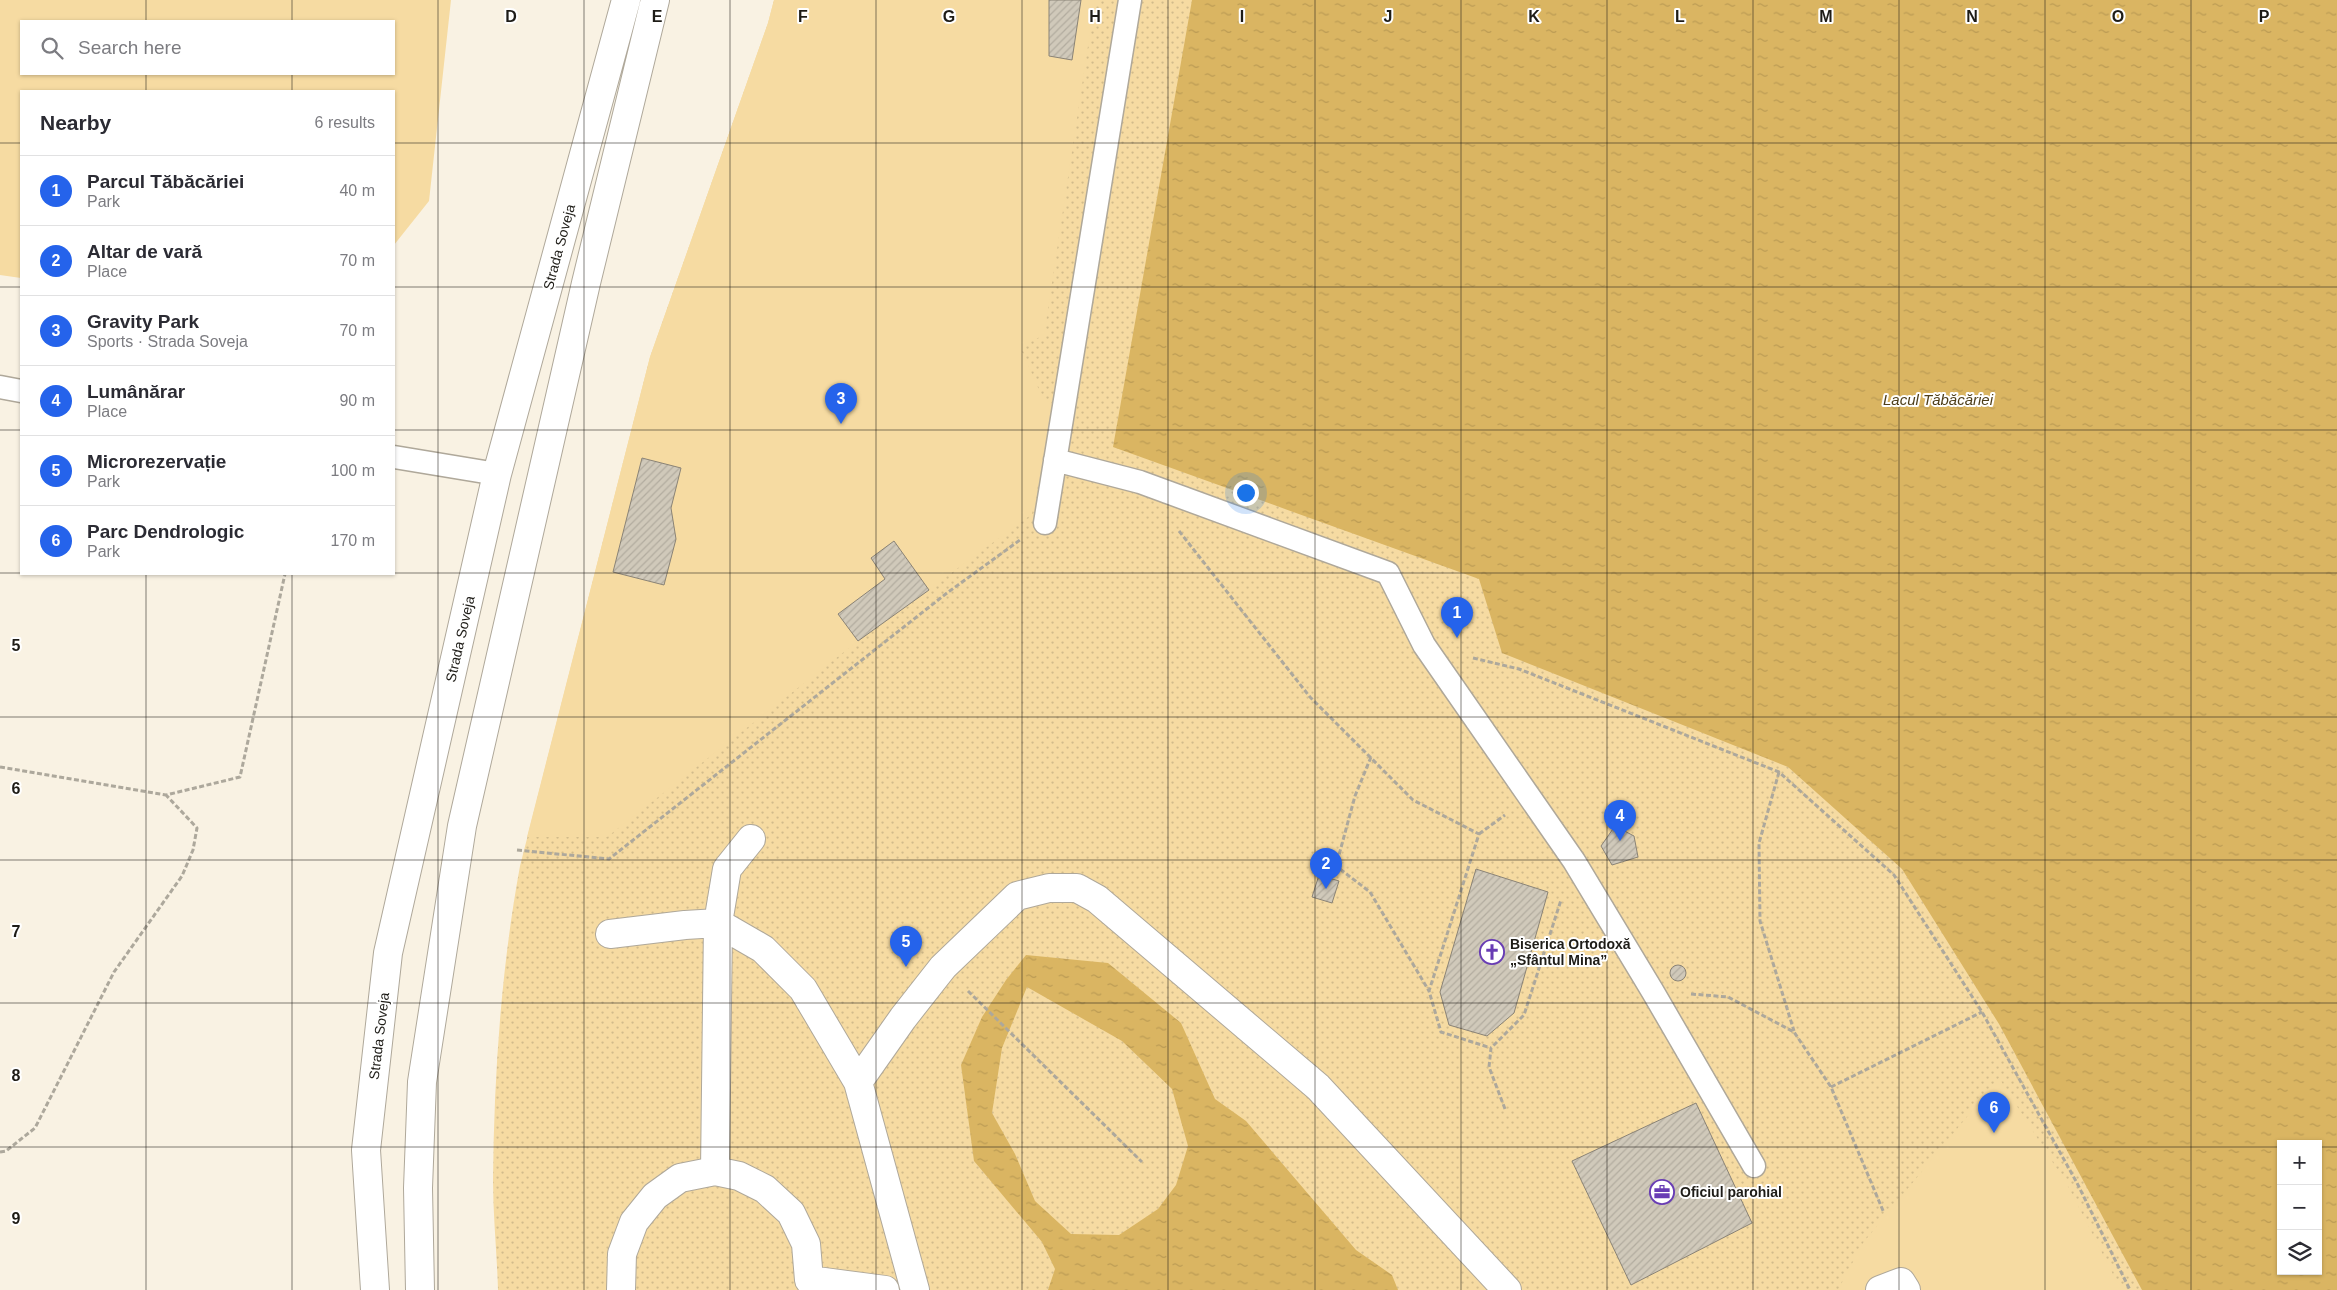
<!DOCTYPE html>
<html lang="en">
<head>
<meta charset="utf-8">
<style>
  :root { --surface:#fff; --page:#f2f2f3; --text:#2b2b33; --muted:#7c7c81; --line:#e1e1e2; --accent:#2563eb }
  body { margin:0; font-family:Helvetica,sans-serif; background:var(--page); color:var(--text) }
  .controls { position:absolute; right:15px; bottom:15px; display:grid; overflow:hidden; border-radius:0px; box-shadow:0 1px 4px #0004 }
  .controls button { width:45px; height:45px; display:grid; place-items:center; padding:0; border:0; border-bottom:1px solid var(--line); background:var(--surface); color:var(--text); font:25px sans-serif }
  .you { position:absolute; left:1245px; top:492px; width:18px; height:18px; margin:-12px; border:4px solid #fff; border-radius:50%; background:#1a73e8; box-shadow:0 0 0 8px #1a73e833 }
  .badge { display:grid; place-items:center; width:32px; height:32px; border-radius:50%; background:var(--accent); color:#fff; font-size:16px; font-weight:700 }
  .pin { position:absolute; translate:-50% -41px; filter:drop-shadow(0 1px 2px #0008) }
  .pin::after { content:''; position:absolute; top:26px; width:18px; height:15px; background:inherit; clip-path:polygon(0 0,100% 0,50% 100%) }
  .list { margin:0; padding:0; list-style:none }
  h2 { display:flex; justify-content:space-between; align-items:center; height:65px; margin:0; padding:0 20px; font-size:21px }
  h2 small { font-size:16px; font-weight:400; color:var(--muted) }
  .list li { display:grid; grid-template-columns:32px 1fr auto; gap:15px; align-items:center; box-sizing:border-box; height:70px; padding:0 20px; border-top:1px solid var(--line) }
  .list b { display:block; font-size:19px; white-space:nowrap }
  .list p { margin:0; font-size:16px; white-space:nowrap; color:var(--muted) }
  .list em { font-size:16px; font-style:normal; color:var(--muted) }
  .icon { flex:none; width:28px; height:28px; fill:none; stroke:currentColor; stroke-width:2; stroke-linecap:round; stroke-linejoin:round }
  .map { position:relative; flex:none; width:2337px; height:1290px; overflow:hidden }
  .search { position:absolute; background:var(--surface); box-shadow:0 1px 4px #0004; left:20px; top:20px; width:375px; height:55px; display:flex; align-items:center; gap:12px; box-sizing:border-box; padding:0 18px; border-radius:0px; color:var(--muted); font-size:19px }
  .panel { position:absolute; background:var(--surface); box-shadow:0 1px 4px #0004; left:20px; top:90px; width:375px; height:485px; border-radius:0px }
  .map>svg:first-child { display:block }
  .park { fill:url(#park-dots); fill-rule:evenodd }
  .garden { fill:#f6dba2; fill-rule:evenodd }
  .water { fill:url(#water-ripples); fill-rule:evenodd }
  .building { fill:url(#building-hatch); stroke:#8a8376 }
  .lines { fill:none; stroke-linecap:round; stroke-linejoin:round }
  .lane-casing { stroke:#afa89a; stroke-width:25 }
  .street-casing { stroke:#afa89a; stroke-width:30 }
  .secondary-casing { stroke:#afa89a; stroke-width:30 }
  .path { stroke:#ada89c; stroke-width:3; stroke-dasharray:5 2.5; stroke-linecap:butt }
  .lane { stroke:#fff; stroke-width:22 }
  .street { stroke:#fff; stroke-width:28 }
  .secondary { stroke:#fff; stroke-width:28 }
  .grid { fill:none; stroke:#1e1c17; stroke-width:1; stroke-opacity:0.55 }
  .labels { text-anchor:middle; dominant-baseline:central; stroke-width:4; stroke-linejoin:round; paint-order:stroke }
  .street-label { font-size:14px; fill:#1e1c17; stroke:#fff }
  .poi-label { font-size:14px; font-weight:bold; fill:#1e1c17; stroke:#fff; text-anchor:start }
  .water-label { font-size:15px; font-style:italic; fill:#4f3f1b; stroke:#fff }
  .grid-label { font-size:16px; text-anchor:middle; font-weight:bold; fill:#1e1c17; stroke:#fff; stroke-width:4; stroke-linejoin:round; paint-order:stroke }
</style>
</head>
<body>
<div class="map">
<svg width="2337" height="1290" viewBox="0 0 2337 1290">
  <defs>
    <pattern id="park-dots" width="8" height="8" patternUnits="userSpaceOnUse" patternTransform="scale(1.25)"><rect width="8" height="8" fill="#f6dba2"/><path d="M2 2h.1M6 6h.1" fill="none" stroke="#d2bb8b" stroke-width="1.8" stroke-linecap="round"/></pattern>
    <pattern id="water-ripples" width="26" height="14" patternUnits="userSpaceOnUse" patternTransform="scale(1.25)"><rect width="26" height="14" fill="#dab562"/><path d="M2 4q2-2 4 0t4 0M15 11q2-2 4 0t4 0" fill="none" stroke="#bb9b54"/></pattern>
    <pattern id="building-hatch" width="6" height="6" patternUnits="userSpaceOnUse" patternTransform="scale(1.25)"><rect width="6" height="6" fill="#d0c9ba"/><path d="M-1 1l2-2M0 6l6-6M5 7l2-2" fill="none" stroke="#b2ac9f"/></pattern>
  </defs>
  <rect width="100%" height="100%" fill="#f9f2e3"/>
  <path class="park" d="M774,0H2337V1290H498C497,1253 493,1217 493,1180C494,1075 501,970 520,866L650,357L768,23ZM2281,1144H2318V1271H2281Z"/>
  <path class="garden" d="M0,0H451L429,201L394,245V91H21V278L0,275ZM21,21H394V74H21Z
    M774,0H1095L1044,335L1020,347L1040,392L1054,408L1032,514L858,641L607,837H527L650,357L768,23Z
    M1999,1078L2069,1188L2121,1290H1838L1863,1243Z"/>
  <path class="water" d="M1192,0H2337V1290H2142L1999,1024L1902,869L1788,767L1502,653L1479,579L1113,447ZM2281,1144H2318V1271H2281Z
    M1026,955L1108,963L1181,1023L1215,1099L1246,1121L1356,1250L1392,1275L1398,1290H1048L1055,1269L1042,1242L974,1161L961,1065L982,1017L1006,980ZM1027,987L1122,1041L1172,1089L1188,1146L1176,1185L1158,1209L1119,1235L1071,1234L1035,1201L1015,1154L992,1113L1002,1048Z"/>
  <path class="building" d="M1049,0H1081L1072,60L1049,56Z
    M642,458L681,468L671,508L676,539L664,585L613,572Z
    M894,541L929,590L858,641L838,614L885,579L871,558Z
    M1615,826L1634,836L1638,857L1612,865L1601,846Z
    M1476,869L1548,892L1514,1013L1487,1036L1449,1025L1440,992Z
    M1319,875L1339,881L1332,903L1312,897Z
    M1670 973a8 8 0 1 1 16 0a8 8 0 1 1-16 0Z
    M1696,1103L1752,1223L1631,1285L1572,1161Z"/>
  <g class="lines">
    <defs>
      <path id="lane" d="M0,387L21,391
        M394,457L497,474
        M1055,460L1140,482L1388,573L1424,645L1574,861L1653,992L1754,1166
        M1045,523L1130,0"/>
      <path id="street" d="M610,934L685,925L718,923L763,949L803,989L858,1082
        M715,1171L739,1176L765,1189L791,1213L806,1244L809,1280L885,1290
        M621,1290L622,1254L634,1222L655,1196L680,1178L715,1171L718,923L727,869L751,839
        M915,1290L858,1082L903,1018L943,967L1017,896L1049,888H1077L1097,899L1318,1087L1507,1290
        M1880,1290L1901,1282L1906,1290"/>
      <path id="secondary" d="M375,1290L366,1150L388,953L497,474L626,0
        M420,1290L418,1188L422,1082L462,826L586,283L655,0"/>
    </defs>
    <use href="#lane" class="lane-casing"/>
    <use href="#street" class="street-casing"/>
    <use href="#secondary" class="secondary-casing"/>
    <path class="path" d="M1179,531L1310,697L1413,800L1479,834L1429,991L1441,1032L1491,1048
      M1473,658L1519,669L1779,772L1894,875L1982,1012L2077,1183L2130,1290
      M1371,757L1355,796L1336,866L1370,892L1429,991
      M0,767L166,795L240,777L285,574
      M1779,772L1759,843L1760,921L1794,1031
      M1479,834L1505,815
      M517,850L609,859L947,593L1020,540
      M968,991L1142,1162
      M1691,994L1728,997L1794,1032L1831,1087L1884,1213
      M1831,1087L1982,1012
      M1505,1109L1489,1067L1491,1048L1524,1015L1561,900
      M0,1152L6,1151L35,1128L114,972L182,876L193,850L197,828L166,795"/>
    <use href="#lane" class="lane"/>
    <use href="#street" class="street"/>
    <use href="#secondary" class="secondary"/>
  </g>
  <path class="grid" d="M146,0V21M292,0V21M438,0V1290M584,0V1290M730,0V1290M876,0V1290M1022,0V1290M1168,0V1290M1315,0V1290M1461,0V1290M1607,0V1290M1753,0V1290M1899,0V1290M2045,0V1290M2191,0V1290M146,74V91M292,74V91M0,143H21M394,143H2337M0,287H21M394,287H2337M0,430H21M394,430H2337M0,573H21M394,573H2337M146,574V1290M292,574V1290M0,717H2337M0,860H2337M0,1003H2337M0,1147H2281M2318,1147H2337"/>
  <defs>
    <symbol id="church-ring" viewBox="-11 -11 22 22"><circle r="9.5" fill="#fff" stroke="#683cb4" stroke-width="1.5"/><path d="M-1.2-6h2.4v3.5h3.3v2.4h-3.3V6h-2.4V-.1h-3.3v-2.4h3.3Z" fill="#683cb4"/></symbol>
    <symbol id="office-ring" viewBox="-11 -11 22 22"><circle r="9.5" fill="#fff" stroke="#683cb4" stroke-width="1.5"/><path d="M-6-3h4V-5.5h4V-3h4V5H-6ZM-1-4.5V-3h2v-1.5ZM-6 0V1H6V0Z" fill="#683cb4"/></symbol>
  </defs>
  <g fill-rule="evenodd">
    <use href="#church-ring" x="1478" y="938" width="28" height="28"/>
    <use href="#office-ring" x="1648" y="1178" width="28" height="28"/>
  </g>
  <g class="labels">
    <g class="street-label">
      <text transform="translate(559 247) rotate(-75)">Strada Soveja</text>
      <text transform="translate(460 639) rotate(-77)">Strada Soveja</text>
      <text transform="translate(379 1036) rotate(-83)">Strada Soveja</text>
    </g>
    <g class="poi-label">
      <text x="1510" y="944">Biserica Ortodoxă<tspan x="1510" dy="16">„Sfântul Mina”</tspan></text>
      <text x="1680" y="1192">Oficiul parohial</text>
    </g>
    <g class="water-label">
      <text x="1938" y="399">Lacul Tăbăcăriei</text>
    </g>
  </g>
  <g class="grid-label">
    <text x="511" y="22">D</text>
    <text x="657" y="22">E</text>
    <text x="803" y="22">F</text>
    <text x="949" y="22">G</text>
    <text x="1095" y="22">H</text>
    <text x="1242" y="22">I</text>
    <text x="1388" y="22">J</text>
    <text x="1534" y="22">K</text>
    <text x="1680" y="22">L</text>
    <text x="1826" y="22">M</text>
    <text x="1972" y="22">N</text>
    <text x="2118" y="22">O</text>
    <text x="2264" y="22">P</text>
    <text x="16" y="651">5</text>
    <text x="16" y="794">6</text>
    <text x="16" y="937">7</text>
    <text x="16" y="1081">8</text>
    <text x="16" y="1224">9</text>
  </g>
</svg>
<div class="controls">
<button>+</button>
<button>−</button>
<button><svg class="icon" aria-label="layers" viewBox="0 0 24 24"><path d="M12 4l9 5-9 5-9-5zM3 14l9 5 9-5"/></svg></button>
</div>
<div class="you"></div>
<div class="pin badge" style="left:1457px;top:638px">1</div>
<div class="pin badge" style="left:1326px;top:889px">2</div>
<div class="pin badge" style="left:841px;top:424px">3</div>
<div class="pin badge" style="left:1620px;top:841px">4</div>
<div class="pin badge" style="left:906px;top:967px">5</div>
<div class="pin badge" style="left:1994px;top:1133px">6</div>
<div class="search"><svg class="icon" aria-label="search" viewBox="0 0 24 24"><circle cx="10" cy="10" r="6"/><path d="M15 15l6 6"/></svg>Search here</div>
<section class="panel">
<h2>Nearby<small>6 results</small></h2>
<ul class="list">
<li><span class="badge">1</span><div><b>Parcul Tăbăcăriei</b><p>Park</p></div><em>40 m</em></li>
<li><span class="badge">2</span><div><b>Altar de vară</b><p>Place</p></div><em>70 m</em></li>
<li><span class="badge">3</span><div><b>Gravity Park</b><p>Sports · Strada Soveja</p></div><em>70 m</em></li>
<li><span class="badge">4</span><div><b>Lumânărar</b><p>Place</p></div><em>90 m</em></li>
<li><span class="badge">5</span><div><b>Microrezervație</b><p>Park</p></div><em>100 m</em></li>
<li><span class="badge">6</span><div><b>Parc Dendrologic</b><p>Park</p></div><em>170 m</em></li>
</ul>
</section>
</div>
</body>
</html>
